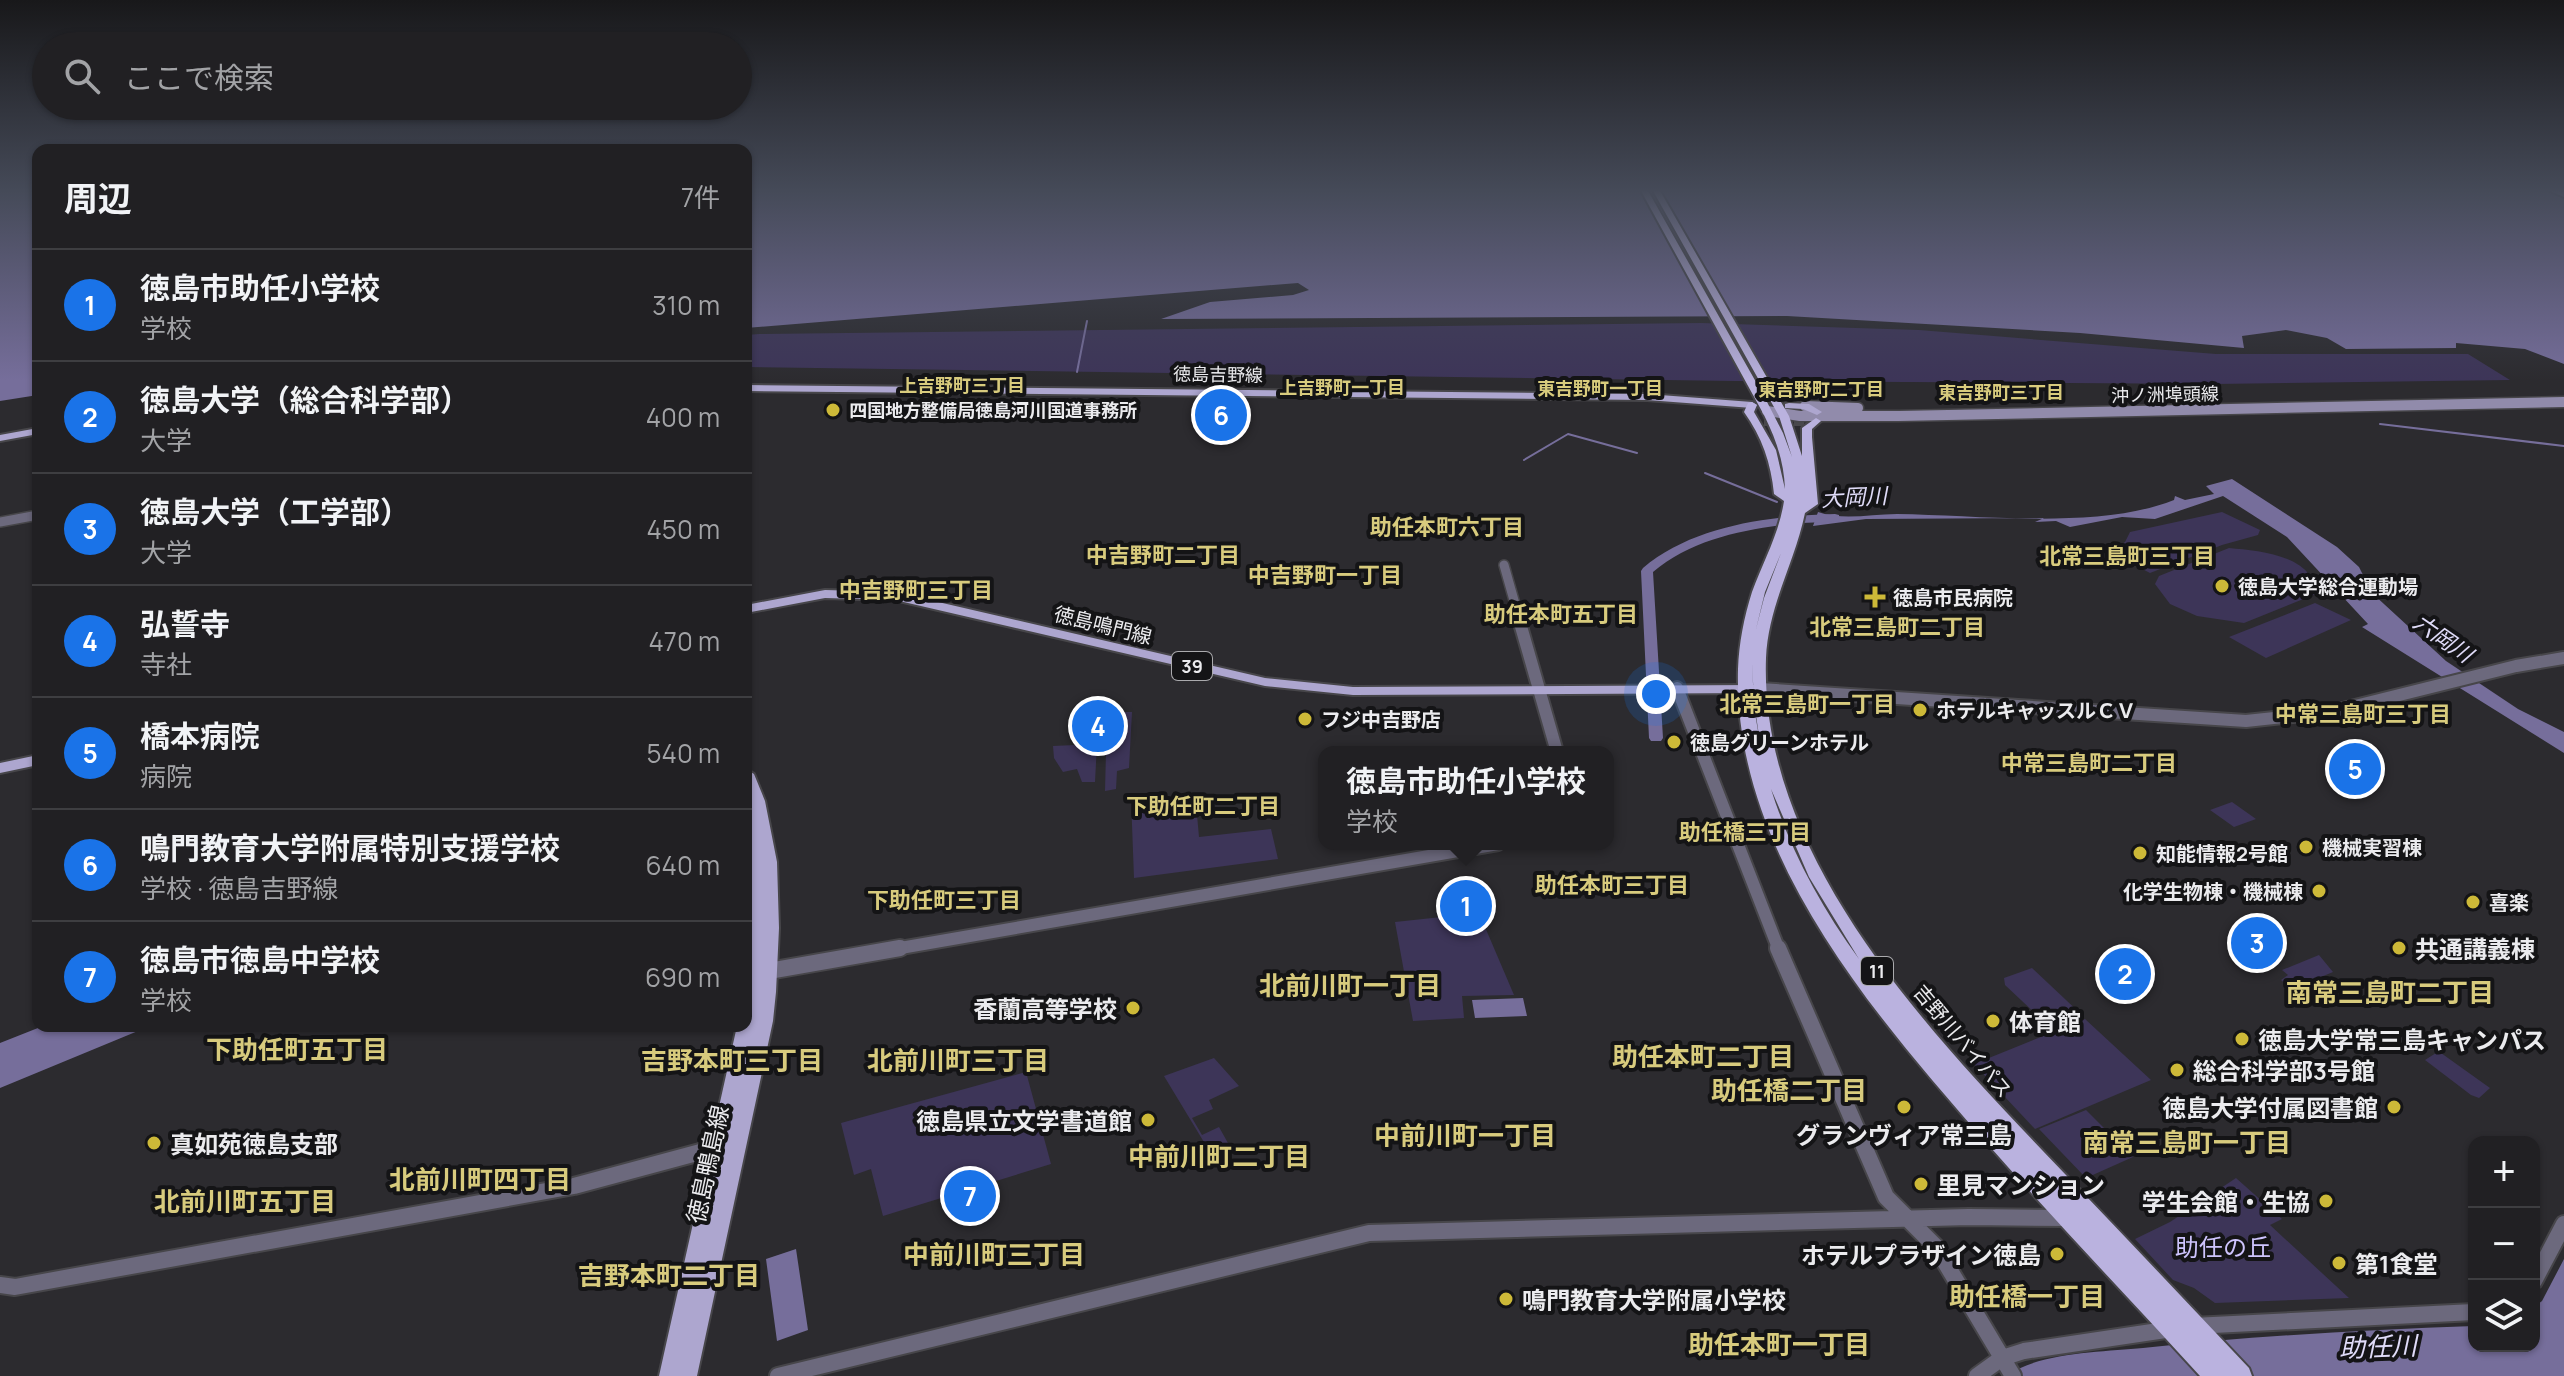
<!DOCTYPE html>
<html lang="ja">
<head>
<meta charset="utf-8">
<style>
  :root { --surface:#212023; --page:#2d2d30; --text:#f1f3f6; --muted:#a2a3a6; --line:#3e3e41; --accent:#1a73e8 }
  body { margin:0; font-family:Manrope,"Noto Sans JP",sans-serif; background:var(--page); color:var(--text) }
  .controls { position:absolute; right:24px; bottom:24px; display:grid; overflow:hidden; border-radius:16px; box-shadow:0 2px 6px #0004 }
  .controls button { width:72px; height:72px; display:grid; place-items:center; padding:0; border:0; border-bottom:2px solid var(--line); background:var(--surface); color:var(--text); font:40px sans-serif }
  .you { position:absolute; left:1656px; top:694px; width:28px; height:28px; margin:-20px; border:6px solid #fff; border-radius:50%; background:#1a73e8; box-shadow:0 0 0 12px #1a73e833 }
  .badge { display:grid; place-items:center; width:52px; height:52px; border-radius:50%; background:var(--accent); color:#fff; font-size:26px; font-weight:700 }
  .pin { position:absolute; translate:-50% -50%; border:4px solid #fff; box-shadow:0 2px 8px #0006 }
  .popup { position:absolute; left:1318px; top:746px; width:296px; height:104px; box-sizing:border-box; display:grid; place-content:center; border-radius:16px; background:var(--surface); filter:drop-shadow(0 2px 6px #0005); font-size:26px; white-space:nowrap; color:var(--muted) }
  .popup b { font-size:30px; color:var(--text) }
  .popup::after { content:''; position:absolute; left:50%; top:100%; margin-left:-16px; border:16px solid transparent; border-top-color:var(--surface) }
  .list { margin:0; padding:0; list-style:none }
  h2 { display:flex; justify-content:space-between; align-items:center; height:104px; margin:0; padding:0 32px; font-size:34px }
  h2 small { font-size:26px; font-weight:400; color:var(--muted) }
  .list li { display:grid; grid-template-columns:52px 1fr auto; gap:24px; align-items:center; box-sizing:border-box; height:112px; padding:0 32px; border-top:2px solid var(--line) }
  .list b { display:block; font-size:30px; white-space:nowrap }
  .list p { margin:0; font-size:26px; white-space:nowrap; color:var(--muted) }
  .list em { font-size:26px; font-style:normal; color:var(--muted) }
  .icon { flex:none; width:44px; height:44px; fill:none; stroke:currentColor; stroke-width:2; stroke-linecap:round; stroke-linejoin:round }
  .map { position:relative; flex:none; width:2564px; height:1376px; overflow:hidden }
  .search { position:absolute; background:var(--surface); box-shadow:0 2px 6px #0004; left:32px; top:32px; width:720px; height:88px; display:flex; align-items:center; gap:20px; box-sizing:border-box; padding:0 28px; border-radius:44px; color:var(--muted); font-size:30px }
  .panel { position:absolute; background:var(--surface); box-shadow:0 2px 6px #0004; left:32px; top:144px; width:720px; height:888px; border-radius:16px }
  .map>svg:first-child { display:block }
  .green { fill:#3d3558 }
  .water { fill:#766e9b }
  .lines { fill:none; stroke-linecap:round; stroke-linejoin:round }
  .stream { stroke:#766e9b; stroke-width:2 }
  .river { fill:#766e9b; fill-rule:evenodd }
  .secondary-tunnel { stroke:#49484c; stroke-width:10; stroke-dasharray:10 5; stroke-linecap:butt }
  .tertiary-far2-casing { stroke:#47464a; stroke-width:12 }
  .tertiary-far1-casing { stroke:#47464a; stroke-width:16 }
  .tertiary-casing { stroke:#47464a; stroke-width:20 }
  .secondary-casing { stroke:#47464a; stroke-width:13 }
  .primary-casing { stroke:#47464a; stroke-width:4 }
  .trunk-casing { stroke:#47464a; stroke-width:4 }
  .tertiary-far2 { stroke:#6c697d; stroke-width:9 }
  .tertiary-far1 { stroke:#6c697d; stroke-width:12 }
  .tertiary { stroke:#6c697d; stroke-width:16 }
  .secondary { stroke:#918bab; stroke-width:10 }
  .primary { fill:#ada6cf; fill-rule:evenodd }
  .trunk { fill:#bab2df; fill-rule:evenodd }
  .poi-dot { fill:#cdb938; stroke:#141416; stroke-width:3 }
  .labels { text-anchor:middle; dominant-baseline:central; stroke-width:8; stroke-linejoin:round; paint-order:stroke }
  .far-street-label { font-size:18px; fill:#ebebee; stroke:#141416 }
  .far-neighbourhood-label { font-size:18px; font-weight:bold; fill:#d8cb7d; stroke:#141416 }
  .far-poi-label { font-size:18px; font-weight:bold; fill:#ebebee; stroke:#141416; text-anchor:start }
  .shield { fill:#141416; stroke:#aaaaad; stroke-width:2 }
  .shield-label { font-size:18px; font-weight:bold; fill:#ebebee }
  .poi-label { font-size:20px; font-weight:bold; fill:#ebebee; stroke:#141416; text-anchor:start }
  .street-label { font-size:20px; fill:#ebebee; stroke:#141416 }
  .water-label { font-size:22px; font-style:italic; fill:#e0dcf9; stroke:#141416 }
  .neighbourhood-label { font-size:22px; font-weight:bold; fill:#d8cb7d; stroke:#141416 }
  .near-poi-label { font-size:24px; font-weight:bold; fill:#ebebee; stroke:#141416; text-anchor:start }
  .near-street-label { font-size:24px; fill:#ebebee; stroke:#141416 }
  .near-park-label { font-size:24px; fill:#cec4fd; stroke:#141416 }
  .near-neighbourhood-label { font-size:26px; font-weight:bold; fill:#d8cb7d; stroke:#141416 }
  .near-water-label { font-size:26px; font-style:italic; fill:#e0dcf9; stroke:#141416 }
</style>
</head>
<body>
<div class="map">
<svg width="2564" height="1376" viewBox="0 0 2564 1376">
  <rect width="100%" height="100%" fill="#2c2b2f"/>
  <path class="green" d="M1701,323L1919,330L2216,354H2468L2510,380L2215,384L1734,381L746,367V335L759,334Z
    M2222,512L2260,530L2258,535L2222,545L2150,573L2115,555L2114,549L2125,542L2130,532Z
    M2229,548C2260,551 2314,555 2316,594L2244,623L2197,616L2170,604L2155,584L2159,576Z
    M2315,603L2351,620L2266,658L2229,637Z
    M1119,712H1132L1129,768L1117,771L1116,789L1105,791L1106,752L1118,748L1123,728Z
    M1097,744L1095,782H1082L1077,769L1063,772L1054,758L1053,746Z
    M1160,796L1162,817L1197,815L1199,837L1271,829L1278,859L1134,878L1131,798Z
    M2232,802L2256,819L2234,827L2210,810Z
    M1479,913L1514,995L1462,996L1464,1018L1413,1021L1395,922Z
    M2319,955L2333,972L2292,989L2281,980L2288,975L2282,970Z
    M2032,968L2083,1016L2052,1029L2005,985L2004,978Z
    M2085,1019L2151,1080L2035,1129L1974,1064Z
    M2436,1053H2441L2490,1088L2479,1098L2471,1095L2425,1060Z
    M1214,1058L1239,1086L1209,1100L1213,1109L1192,1118L1202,1135L1219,1127L1233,1152L1216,1162L1164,1076Z
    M1026,1072L1051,1164L883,1216L871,1169L854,1175L841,1123Z
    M2086,1110L2133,1157L2086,1178L2039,1129Z
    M2236,1178L2282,1219L2270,1225L2349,1298L2215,1303L2194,1288L2173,1280L2135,1239L2170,1222Z"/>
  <path class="water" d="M0,189H38V395L0,401Z
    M746,189H2564V364L2525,349L2456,343V348L2346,349L2327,338L2286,330L2242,336L2244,348L2080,333L1787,316L1161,319L1210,302L1293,295L1309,290L1298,283L746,328Z
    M2232,479L2337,547L2359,567L2372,593L2446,661L2518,709L2564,732V753L2362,627L2368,624L2287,537L2223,496L2155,519L2122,517L2070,527L2056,521L2035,522L2044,518L1866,519L1813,526L1818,512C1844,521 1870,514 1897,514C1979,515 2099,530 2174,500L2175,496L2185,500L2214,494L2206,486Z
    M1523,998L1527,1016L1475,1018L1472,1000Z
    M43,1026H150L0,1088V1043Z
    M796,1249L808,1330L777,1341L766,1259Z
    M2564,1259V1376H2007C2038,1352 2104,1352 2143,1348C2254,1336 2363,1330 2474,1326V1346H2534V1307L2542,1301Z"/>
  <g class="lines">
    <path class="stream" d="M1077,372L1087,321
      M2380,424L2564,446
      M1524,460L1568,434L1637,453
      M1705,473L1777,502"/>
    <path class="river" d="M1835,514L1839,515V521C1823,523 1805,522 1789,524C1741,530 1690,540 1653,572L1663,738L1661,741H1651L1649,738L1641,571L1643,568C1694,525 1770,516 1835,514Z"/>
    <path class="secondary-tunnel" d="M1764,421H1804"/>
    <defs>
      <path id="tertiary-far2" d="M0,522L38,515
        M1504,565L1521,625"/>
      <path id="tertiary-far1" d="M1520,623L1557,752
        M1677,688L1779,950
        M1760,689L2246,721L2331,712L2516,666L2564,658
        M889,950L1498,844"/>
      <path id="tertiary" d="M1778,948L1886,1197L1936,1247L2013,1376
        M763,972L900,948
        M2534,1281L2564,1224
        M0,1285L15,1287L574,1186L719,1147
        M2193,1326L2474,1312
        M778,1376L1369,1233L1969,1217L2068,1218
        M1977,1376L2002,1358L2024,1351L2172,1329"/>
      <path id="secondary" d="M1805,406L1858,408
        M1767,411L1800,416H1899L2564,402"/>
      <path id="primary" d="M2546,189H2555L2564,192V197Z
        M746,385L1647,394L1752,402L1757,405L1752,408L1647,400L746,391Z
        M1789,403L1809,404L1822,412L1817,415L1803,409L1785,408V404Z
        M38,428V434L0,441V435Z
        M825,590L895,592L1265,678L1353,687L1755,685L1762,689L1755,693L1353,695L1265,686L895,600L825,598L746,613V605Z
        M38,755V765L0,773V763Z
        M746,769L754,774L765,801L777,862L779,928L776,992L773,1021L697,1376H659L737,1026H746L749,887L746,807L751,808L746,793Z"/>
      <path id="trunk" d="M1640,189H1647L1765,398L1783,433L1792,457L1779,416L1652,189H1659L1789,416L1802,456V428L1816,418L1821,421L1812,429V437L1818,504L1805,513C1795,562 1768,606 1766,658C1759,860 1936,1039 2065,1174C2127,1239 2188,1303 2249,1368L2252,1376H2200C2128,1297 2054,1220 1984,1140C1871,1011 1733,851 1738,669C1739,643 1744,617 1752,592C1763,562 1779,534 1784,501L1774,494C1771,463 1762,437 1744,412L1748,403L1752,402L1757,405L1754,412L1776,450L1785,489C1784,462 1776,439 1764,415ZM1781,553L1764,598L1756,629L1765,592ZM1752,661L1754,702L1761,749L1754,707ZM1771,789L1809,877L1859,959C1821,907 1790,850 1771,789Z"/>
    </defs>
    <use href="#tertiary-far2" class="tertiary-far2-casing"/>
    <use href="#tertiary-far1" class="tertiary-far1-casing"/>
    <use href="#tertiary" class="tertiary-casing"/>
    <use href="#secondary" class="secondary-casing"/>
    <use href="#primary" class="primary-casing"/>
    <use href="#trunk" class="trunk-casing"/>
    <use href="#tertiary-far2" class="tertiary-far2"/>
    <use href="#tertiary-far1" class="tertiary-far1"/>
    <use href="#tertiary" class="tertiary"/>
    <use href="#secondary" class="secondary"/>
    <use href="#primary" class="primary"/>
    <use href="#trunk" class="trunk"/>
  </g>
  <linearGradient id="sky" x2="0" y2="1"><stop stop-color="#18181a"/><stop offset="0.5" stop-color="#454a58"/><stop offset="1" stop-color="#454a58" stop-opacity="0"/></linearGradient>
  <rect width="2564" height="381" fill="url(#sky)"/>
  <g class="poi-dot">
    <circle cx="833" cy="410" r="8"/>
    <circle cx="2222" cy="586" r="8"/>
    <path d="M1871 585h8v8h8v8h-8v8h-8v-8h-8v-8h8z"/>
    <circle cx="1920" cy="710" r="8"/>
    <circle cx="1305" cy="719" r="8"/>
    <circle cx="1674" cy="742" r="8"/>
    <circle cx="2306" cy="847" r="8"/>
    <circle cx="2140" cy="853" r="8"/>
    <circle cx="2319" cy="891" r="8"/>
    <circle cx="2473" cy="902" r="8"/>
    <circle cx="2399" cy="948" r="8"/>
    <circle cx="1133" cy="1008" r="8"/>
    <circle cx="1993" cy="1021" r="8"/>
    <circle cx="2242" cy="1039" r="8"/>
    <circle cx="2177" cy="1070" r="8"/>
    <circle cx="1904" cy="1107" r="8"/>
    <circle cx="2394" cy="1107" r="8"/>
    <circle cx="1148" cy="1120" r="8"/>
    <circle cx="154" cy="1143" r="8"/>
    <circle cx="1921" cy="1184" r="8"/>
    <circle cx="2326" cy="1201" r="8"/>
    <circle cx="2057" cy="1254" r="8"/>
    <circle cx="2339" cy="1263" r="8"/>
    <circle cx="1506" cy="1299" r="8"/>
  </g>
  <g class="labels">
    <g class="far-street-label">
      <text transform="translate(1218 374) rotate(1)">徳島吉野線</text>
      <text transform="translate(2165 394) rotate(-1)">沖ノ洲埠頭線</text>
    </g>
    <g class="far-neighbourhood-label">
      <text x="962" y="385">上吉野町三丁目</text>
      <text x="1342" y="387">上吉野町一丁目</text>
      <text x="1600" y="388">東吉野町一丁目</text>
      <text x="1821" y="389">東吉野町二丁目</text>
      <text x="2001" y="392">東吉野町三丁目</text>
    </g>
    <g class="far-poi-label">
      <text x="849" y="410">四国地方整備局徳島河川国道事務所</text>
    </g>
    <g class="shield">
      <rect x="1172" y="652" width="40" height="28" rx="6"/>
      <rect x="1861" y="957" width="32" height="28" rx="6"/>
    </g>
    <g class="shield-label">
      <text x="1192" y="666">39</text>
      <text x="1877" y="971">11</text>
    </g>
    <g class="poi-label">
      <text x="2238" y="586">徳島大学総合運動場</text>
      <text x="1893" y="597">徳島市民病院</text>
      <text x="1936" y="710">ホテルキャッスルＣＶ</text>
      <text x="1321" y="719">フジ中吉野店</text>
      <text x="1690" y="742">徳島グリーンホテル</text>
      <text x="2322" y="847">機械実習棟</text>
      <text x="2156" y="853">知能情報2号館</text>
      <text x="2303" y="891" text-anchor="end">化学生物棟・機械棟</text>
      <text x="2489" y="902">喜楽</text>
    </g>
    <g class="street-label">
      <text transform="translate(1103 625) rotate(14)">徳島鳴門線</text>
      <text transform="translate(1963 1041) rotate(50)">吉野川バイパス</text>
    </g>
    <g class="water-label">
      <text transform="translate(1854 497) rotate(-3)">大岡川</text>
      <text transform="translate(2443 638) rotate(35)">六岡川</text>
    </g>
    <g class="neighbourhood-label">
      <text x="1447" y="527">助任本町六丁目</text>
      <text x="1163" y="555">中吉野町二丁目</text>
      <text x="2127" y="556">北常三島町三丁目</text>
      <text x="1325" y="575">中吉野町一丁目</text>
      <text x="916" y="590">中吉野町三丁目</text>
      <text x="1561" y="614">助任本町五丁目</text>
      <text x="1897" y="627">北常三島町二丁目</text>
      <text x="1807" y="704">北常三島町一丁目</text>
      <text x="2363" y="714">中常三島町三丁目</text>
      <text x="2089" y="763">中常三島町二丁目</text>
      <text x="1203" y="806">下助任町二丁目</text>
      <text x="1745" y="832">助任橋三丁目</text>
      <text x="1612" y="885">助任本町三丁目</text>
      <text x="944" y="900">下助任町三丁目</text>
    </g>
    <g class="near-poi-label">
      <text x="2415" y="948">共通講義棟</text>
      <text x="1117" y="1008" text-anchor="end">香蘭高等学校</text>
      <text x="2009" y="1021">体育館</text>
      <text x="2258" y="1039">徳島大学常三島キャンパス</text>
      <text x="2193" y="1070">総合科学部3号館</text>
      <text x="2378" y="1107" text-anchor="end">徳島大学付属図書館</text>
      <text x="1132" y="1120" text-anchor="end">徳島県立文学書道館</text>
      <text x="1904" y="1134" text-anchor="middle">グランヴィア常三島</text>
      <text x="170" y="1143">真如苑徳島支部</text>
      <text x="1937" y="1184">里見マンション</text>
      <text x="2310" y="1201" text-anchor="end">学生会館・生協</text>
      <text x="2041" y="1254" text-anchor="end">ホテルプラザイン徳島</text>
      <text x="2355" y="1263">第1食堂</text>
      <text x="1522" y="1299">鳴門教育大学附属小学校</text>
    </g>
    <g class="near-street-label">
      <text transform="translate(707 1164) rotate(-78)">徳島鴨島線</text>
    </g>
    <g class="near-park-label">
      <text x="2223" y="1246">助任の丘</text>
    </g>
    <g class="near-neighbourhood-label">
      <text x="1350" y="985">北前川町一丁目</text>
      <text x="2390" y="992">南常三島町二丁目</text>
      <text x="297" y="1049">下助任町五丁目</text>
      <text x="1703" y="1056">助任本町二丁目</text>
      <text x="732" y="1060">吉野本町三丁目</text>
      <text x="958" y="1060">北前川町三丁目</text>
      <text x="1789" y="1090">助任橋二丁目</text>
      <text x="1465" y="1135">中前川町一丁目</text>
      <text x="2187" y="1142">南常三島町一丁目</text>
      <text x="1219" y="1156">中前川町二丁目</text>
      <text x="480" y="1179">北前川町四丁目</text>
      <text x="245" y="1201">北前川町五丁目</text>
      <text x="994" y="1254">中前川町三丁目</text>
      <text x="669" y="1275">吉野本町二丁目</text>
      <text x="2027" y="1296">助任橋一丁目</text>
      <text x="1779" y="1344">助任本町一丁目</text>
    </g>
    <g class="near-water-label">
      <text transform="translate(2378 1346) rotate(-2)">助任川</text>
    </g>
  </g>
</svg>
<div class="controls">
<button>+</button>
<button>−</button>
<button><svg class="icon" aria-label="layers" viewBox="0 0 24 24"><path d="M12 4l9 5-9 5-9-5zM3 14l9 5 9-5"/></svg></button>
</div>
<div class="you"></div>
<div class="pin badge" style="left:1466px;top:906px">1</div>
<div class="popup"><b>徳島市助任小学校</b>学校</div>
<div class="pin badge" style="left:2125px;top:974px">2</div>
<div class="pin badge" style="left:2257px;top:943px">3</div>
<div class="pin badge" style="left:1098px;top:726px">4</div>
<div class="pin badge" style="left:2355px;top:769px">5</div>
<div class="pin badge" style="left:1221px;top:415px">6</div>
<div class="pin badge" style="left:970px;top:1196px">7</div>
<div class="search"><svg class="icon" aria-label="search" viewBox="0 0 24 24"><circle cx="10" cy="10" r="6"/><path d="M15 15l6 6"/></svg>ここで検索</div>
<section class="panel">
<h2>周辺<small>7件</small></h2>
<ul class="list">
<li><span class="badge">1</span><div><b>徳島市助任小学校</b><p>学校</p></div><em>310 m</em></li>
<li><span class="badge">2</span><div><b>徳島大学（総合科学部）</b><p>大学</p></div><em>400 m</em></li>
<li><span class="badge">3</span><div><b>徳島大学（工学部）</b><p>大学</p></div><em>450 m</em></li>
<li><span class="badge">4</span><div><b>弘誓寺</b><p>寺社</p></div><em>470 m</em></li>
<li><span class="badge">5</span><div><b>橋本病院</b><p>病院</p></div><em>540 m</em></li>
<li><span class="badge">6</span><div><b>鳴門教育大学附属特別支援学校</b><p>学校 · 徳島吉野線</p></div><em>640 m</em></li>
<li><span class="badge">7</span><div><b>徳島市徳島中学校</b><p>学校</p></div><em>690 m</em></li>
</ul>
</section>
</div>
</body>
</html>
